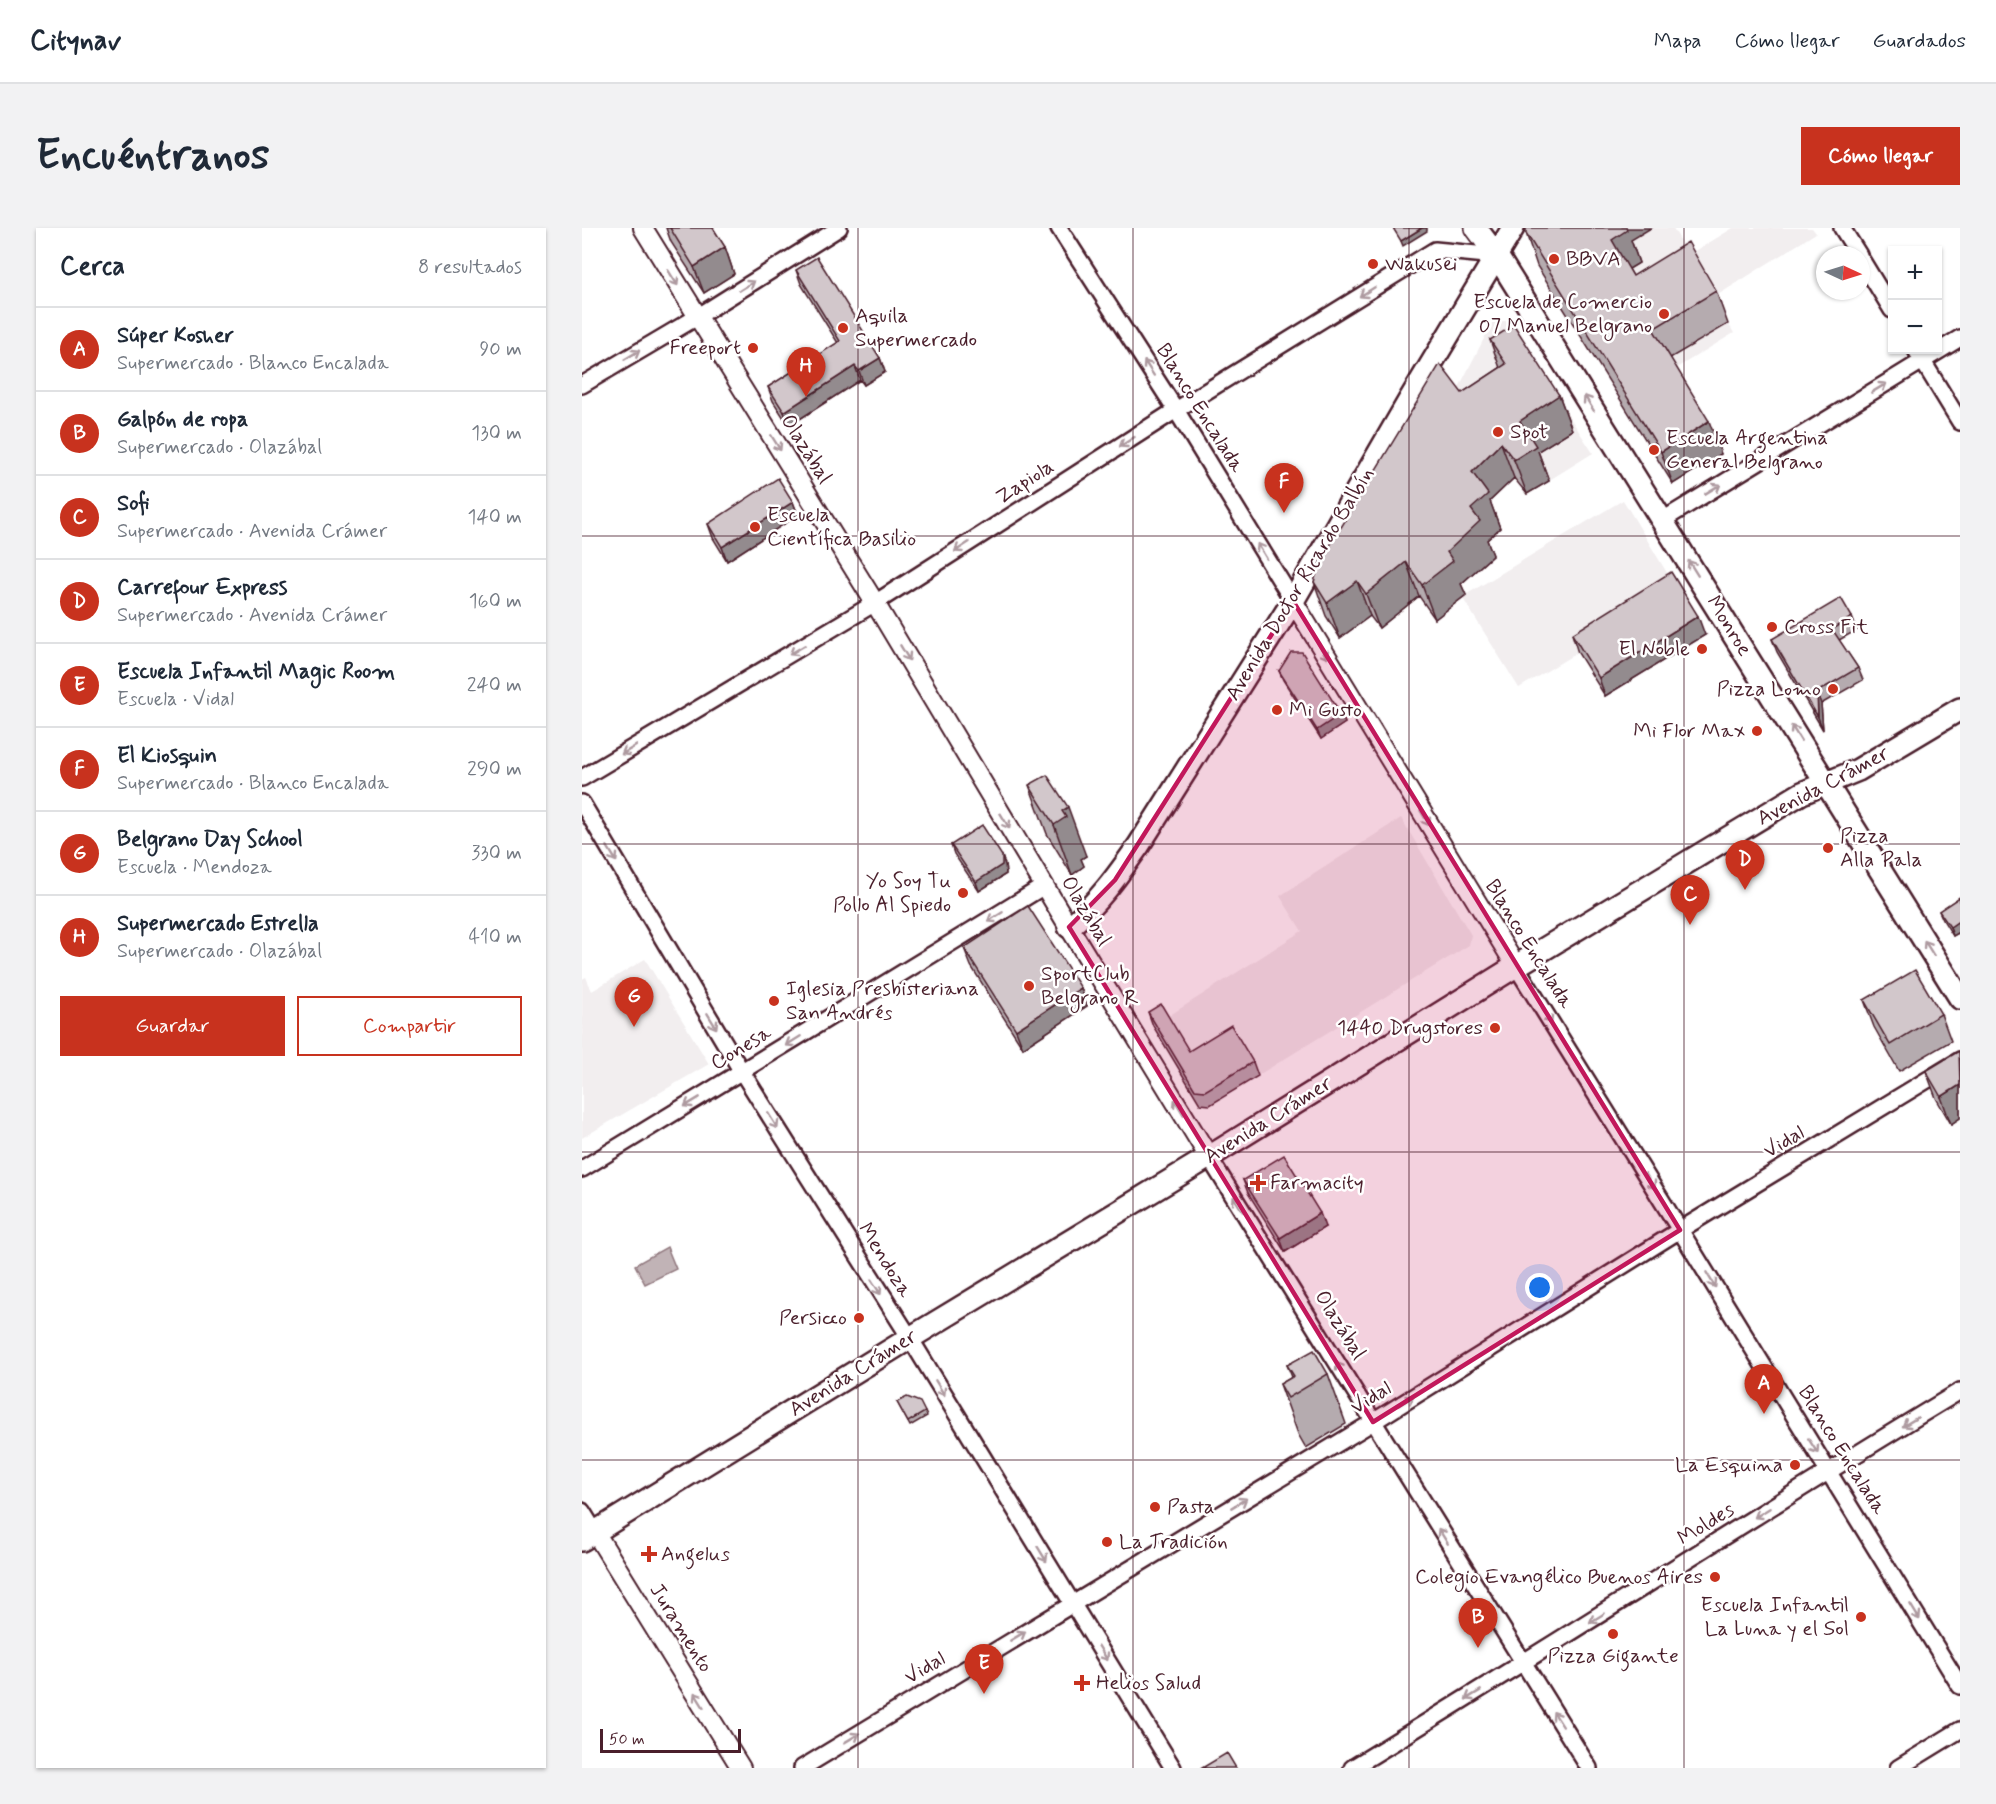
<!DOCTYPE html>
<html lang="es">
<head>
<meta charset="utf-8">
<style>
  :root { --surface:#fff; --page:#f2f2f3; --text:#1f2937; --muted:#747a83; --line:#e0e1e3; --accent:#c8321e }
  body { margin:0; font-family:Mynerve,sans-serif; background:var(--page); color:var(--text) }
  .controls { position:absolute; right:18px; top:18px; display:grid; overflow:hidden; border-radius:0px; box-shadow:0 2px 4px #0004 }
  .controls button { width:54px; height:54px; display:grid; place-items:center; padding:0; border:0; border-bottom:2px solid var(--line); background:var(--surface); color:var(--text); font:30px sans-serif }
  .compass { position:absolute; left:1234px; top:18px; width:54px; height:54px; border-radius:50%; background:var(--surface); box-shadow:0 2px 4px #0004; rotate:94deg }
  .scale { position:absolute; left:18px; bottom:15px; width:141px; box-sizing:border-box; padding-left:6px; border:3px solid #4a1f2b; border-top:0; font-size:16px; line-height:21px; white-space:nowrap; color:#4a1f2b; -webkit-text-stroke:4px #fff; paint-order:stroke }
  .you { position:absolute; left:958px; top:1060px; width:21px; height:21px; margin:-15px; border:4px solid #fff; border-radius:50%; background:#1a73e8; box-shadow:0 0 0 9px #1a73e833 }
  .badge { display:grid; place-items:center; width:39px; height:39px; border-radius:50%; background:var(--accent); color:#fff; font-size:20px; font-weight:700 }
  .pin { position:absolute; translate:-50% -50px; filter:drop-shadow(0 2px 3px #0008) }
  .pin::after { content:''; position:absolute; top:32px; width:21px; height:18px; background:inherit; clip-path:polygon(0 0,100% 0,50% 100%) }
  .list { margin:0; padding:0; list-style:none }
  h2 { display:flex; justify-content:space-between; align-items:center; height:78px; margin:0; padding:0 24px; font-size:26px }
  h2 small { font-size:20px; font-weight:400; color:var(--muted) }
  .list li { display:grid; grid-template-columns:39px 1fr auto; gap:18px; align-items:center; box-sizing:border-box; height:84px; padding:0 24px; border-top:2px solid var(--line) }
  .list b { display:block; font-size:22px; white-space:nowrap }
  .list p { margin:0; font-size:20px; white-space:nowrap; color:var(--muted) }
  .list em { font-size:20px; font-style:normal; color:var(--muted) }
  .actions { display:flex; gap:12px; padding:18px 24px }
  .actions a { flex:1; padding:14px 0; border:2px solid var(--accent); border-radius:0px; text-align:center; font-size:21px; color:var(--accent) }
  .actions .main { background:var(--accent); color:#fff }
  .map { position:relative; flex:none; width:1378px; height:1540px; overflow:hidden; border-radius:0px }
  header { display:flex; align-items:center; gap:36px; box-sizing:border-box; height:84px; padding:0 30px; background:var(--surface); border-bottom:2px solid var(--line) }
  header strong { font-size:28px }
  nav { display:flex; gap:33px; margin-inline-start:auto; font-size:21px }
  .intro { display:flex; align-items:center; justify-content:space-between; box-sizing:border-box; height:144px; padding:0 36px }
  h1 { margin:0; font-size:42px }
  .button { padding:15px 27px; border-radius:0px; background:var(--accent); color:#fff; font-size:21px; font-weight:700 }
  main { display:flex; gap:36px; padding:0 36px }
  aside { flex:1; background:var(--surface); border-radius:0px; box-shadow:0 2px 4px #0004 }
  .map>svg:first-child { display:block }
  .built { fill:#f2eeef }
  .water { fill:#c1b3b6; stroke:#91787e; stroke-width:1.5 }
  .lines { fill:none; stroke-linecap:round; stroke-linejoin:round }
  .minor-casing { stroke:#4a1f2b; stroke-width:20 }
  .tertiary-casing { stroke:#4a1f2b; stroke-width:22 }
  .secondary-casing { stroke:#4a1f2b; stroke-width:26 }
  .minor { stroke:#fff; stroke-width:15 }
  .tertiary { stroke:#fff; stroke-width:18 }
  .secondary { stroke:#fff; stroke-width:21 }
  .wall { fill:#b5abaf; stroke:#4a1f2b; stroke-width:1.5 }
  .shaded-wall { fill:#938b8e; stroke:#4a1f2b; stroke-width:1.5 }
  .building { fill:#d2c7cb; stroke:#4a1f2b; stroke-width:1.5 }
  .oneway { stroke:#ae9aa0 }
  .marked { fill:#c2185b; fill-opacity:0.2; stroke:#c2185b; stroke-width:4.5; stroke-linejoin:round }
  .grid { fill:none; stroke:#4a1f2b; stroke-width:1.5; stroke-opacity:0.55 }
  .poi-dot { fill:#c8321e; stroke:#fff; stroke-width:2 }
  .labels { text-anchor:middle; dominant-baseline:central; stroke-width:5; stroke-linejoin:round; paint-order:stroke }
  .poi-label { font-size:21px; fill:#4a1f2b; stroke:#fff; text-anchor:start }
  .street-label { font-size:21px; fill:#4a1f2b; stroke:#fff }
</style>
</head>
<body>
<header>
<strong>Citynav</strong>
<nav><a>Mapa</a><a>Cómo llegar</a><a>Guardados</a></nav>
</header>
<div class="intro"><h1>Encuéntranos</h1><a class="button">Cómo llegar</a></div>
<main>
<aside>
<h2>Cerca<small>8 resultados</small></h2>
<ul class="list">
<li><span class="badge">A</span><div><b>Súper Kosher</b><p>Supermercado · Blanco Encalada</p></div><em>90 m</em></li>
<li><span class="badge">B</span><div><b>Galpón de ropa</b><p>Supermercado · Olazábal</p></div><em>130 m</em></li>
<li><span class="badge">C</span><div><b>Sofi</b><p>Supermercado · Avenida Crámer</p></div><em>140 m</em></li>
<li><span class="badge">D</span><div><b>Carrefour Express</b><p>Supermercado · Avenida Crámer</p></div><em>160 m</em></li>
<li><span class="badge">E</span><div><b>Escuela Infantil Magic Room</b><p>Escuela · Vidal</p></div><em>240 m</em></li>
<li><span class="badge">F</span><div><b>El Kiosquin</b><p>Supermercado · Blanco Encalada</p></div><em>290 m</em></li>
<li><span class="badge">G</span><div><b>Belgrano Day School</b><p>Escuela · Mendoza</p></div><em>330 m</em></li>
<li><span class="badge">H</span><div><b>Supermercado Estrella</b><p>Supermercado · Olazábal</p></div><em>410 m</em></li>
</ul>
<div class="actions"><a class="main">Guardar</a><a>Compartir</a></div>
</aside>
<div class="map">
<svg width="1378" height="1540" viewBox="0 0 1378 1540">
  <rect width="100%" height="100%" fill="#fff"/>
  <filter id="ink" filterUnits="userSpaceOnUse"><feTurbulence type="fractalNoise" baseFrequency=".0167" numOctaves="2"/><feDisplacementMap in="SourceGraphic" scale="12" xChannelSelector="R" yChannelSelector="G"/><feConvolveMatrix kernelMatrix="1 2 1 2 8 2 1 2 1" color-interpolation-filters="sRGB"/></filter>
  <g filter="url(#ink)">
    <path class="built" d="M1069,0H1091L1107,27L1151,0H1230L1234,5L1131,70L1152,105L1040,173L1042,44L1045,14Z
      M911,93H925L1011,225L945,266L871,171Z
      M1041,272L1096,363L937,460L880,369Z
      M819,590L889,707L887,717L628,877L618,876L571,798L720,703L698,668Z
      M63,731L127,836L0,910V751L4,749L10,763Z"/>
    <path class="water" d="M85,1019L94,1041L63,1056L53,1037Z"/>
    <g class="lines">
      <defs>
        <path id="minor" d="M477,0L594,182L711,373
          M1260,0L1277,27
          M1279,31L1310,82
          M1334,122L1378,194
          M0,157L115,89L257,0
          M1081,292L1378,110
          M0,550L293,375L594,182L853,22L915,28
          M0,575L160,844L328,1110L591,1540
          M934,738L1098,1002L1378,1458
          M627,929L1007,1540
          M0,941L462,658
          M0,1283L13,1304
          M220,1540L791,1194L1098,1002L1378,832
          M770,1540C974,1416 1174,1286 1378,1163
          M1316,1540L1378,1502"/>
        <path id="tertiary" d="M61,0L293,375L487,699L627,929
          M711,373L934,738
          M13,1304L159,1540"/>
        <path id="secondary" d="M894,0L915,28L1378,770
          M487,699C516,675 536,647 557,617L711,373L828,171L931,0
          M0,1312L328,1110L627,929L934,738L1220,565L1276,542L1378,481"/>
      </defs>
      <use href="#minor" class="minor-casing"/>
      <use href="#tertiary" class="tertiary-casing"/>
      <use href="#secondary" class="secondary-casing"/>
      <use href="#minor" class="minor"/>
      <use href="#tertiary" class="tertiary"/>
      <use href="#secondary" class="secondary"/>
    </g>
    <path class="wall" d="M84,0H131L143,19L152,46L122,65L89,14Z
      M944,5L1049,12L1057,35L1047,41L1051,48L1134,63L1146,96L1088,130L1139,226L1091,256L955,38Z
      M214,42L298,130L303,144L282,157L278,152L207,198L191,173L186,159L256,115L219,56Z
      M908,112L977,167L990,202L956,223L967,253L945,266L932,250L908,273L918,300L905,312L911,327L879,356L884,367L853,391L837,368L797,400L788,388L758,410L744,388L732,354L880,165L918,140Z
      M211,274L216,287L145,333L131,310L126,296Z
      M1270,389L1275,402L1257,412L1276,440L1281,452L1239,476L1241,502L1195,424L1190,411Z
      M990,406L1123,407L1023,468L996,425Z
      M697,443L759,486L763,495L739,511L701,452Z
      M447,557L504,628L499,631L502,638L490,647L465,606Z
      M369,617L420,628L423,637L424,646L397,663L372,626Z
      M1378,669V704L1371,708L1361,692L1357,683Z
      M382,720L499,760L505,778L441,820L389,738Z
      M1282,772L1359,786L1369,813L1317,843L1292,799Z
      M566,784L607,823L671,834L676,848L628,877L618,876L571,798Z
      M1378,823V890L1369,896L1354,870L1344,843Z
      M661,952L743,999L703,1024L666,965Z
      M705,1137L746,1146L764,1196L724,1220L716,1206L698,1156L710,1149Z
      M315,1174L343,1184L345,1188L328,1198Z"/>
    <path class="shaded-wall" d="M840,0H845V3L821,18L819,13Z
      M1040,0H1069L1049,12L1057,35L1042,44L1030,12Z
      M143,19L152,46L122,65L112,39Z
      M298,130L303,144L282,157L277,143Z
      M273,138L278,152L207,198L202,184Z
      M977,167L990,202L956,223L967,253L945,266L932,232L938,193Z
      M1127,193L1139,226L1091,256L1079,224Z
      M919,215L932,250L908,273L918,300L905,312L911,327L879,356L884,367L853,391L840,357L865,324L889,281L890,244Z
      M211,274L216,287L145,333L140,319Z
      M824,334L837,368L797,400L784,366Z
      M775,353L788,388L758,410L745,375Z
      M1116,388L1123,407L1023,468L1017,450Z
      M1235,464L1239,476L1241,502L1236,489Z
      M759,486L763,495L739,511L735,502Z
      M486,579L504,628L499,631L502,638L490,647L472,597L480,583Z
      M420,628L423,637L424,646L397,663L394,654Z
      M1378,692V704L1371,708L1368,699Z
      M499,760L505,778L441,820L434,802Z
      M1378,857V890L1369,896L1359,869Z
      M738,985L743,999L703,1024L698,1010Z"/>
    <path class="building" d="M88,0H131L143,19L112,39Z
      M811,0H840L819,13Z
      M944,0H1044L1045,2L1030,12L1051,48L1106,14L1134,63L1071,101L1127,193L1079,224L944,5Z
      M235,29L298,130L277,143L273,138L202,184L186,159L258,113L214,42Z
      M932,97L977,167L938,193L954,218L932,232L919,215L890,244L906,266L889,281L898,293L865,324L871,333L840,357L824,334L784,366L775,353L745,375L732,354L738,334L858,136L880,165L924,136L908,112Z
      M196,250L211,274L140,319L126,296Z
      M1089,344L1116,388L1017,450L990,406Z
      M1259,370L1270,389L1250,401L1276,440L1235,464L1236,489L1190,411Z
      M709,424H720L759,486L735,502L697,443Z
      M465,547L486,579L480,583L484,589L472,597L447,557Z
      M400,597L420,628V637L394,654L369,617Z
      M1378,669V692L1368,699L1357,683Z
      M446,678L499,760L434,802L382,720Z
      M1333,742L1359,786L1308,817L1282,772Z
      M579,776L607,823L649,797L671,834L623,863L613,862L566,784Z
      M1377,823L1378,857L1359,869L1344,843Z
      M702,927L738,985L698,1010L661,952Z
      M732,1122L746,1146L706,1170L698,1156L712,1148L705,1137Z
      M325,1169L338,1174L343,1184L326,1194L315,1174Z
      M645,1525L654,1540H620Z"/>
    <defs><path id="oneway-shaft" d="M-6 0H5M1.5-3L5.5 0L1.5 3" fill="none" stroke-width="1.6" stroke-linecap="round" stroke-linejoin="round" transform="scale(1.5)"/></defs>
    <g class="oneway">
      <use href="#oneway-shaft" transform="translate(91 50) rotate(58)"/>
      <use href="#oneway-shaft" transform="translate(165 58) rotate(-32)"/>
      <use href="#oneway-shaft" transform="translate(785 64) rotate(148)"/>
      <use href="#oneway-shaft" transform="translate(50 127) rotate(-31)"/>
      <use href="#oneway-shaft" transform="translate(567 140) rotate(-123)"/>
      <use href="#oneway-shaft" transform="translate(1297 160) rotate(-31)"/>
      <use href="#oneway-shaft" transform="translate(1007 175) rotate(-122)"/>
      <use href="#oneway-shaft" transform="translate(545 214) rotate(147)"/>
      <use href="#oneway-shaft" transform="translate(194 215) rotate(58)"/>
      <use href="#oneway-shaft" transform="translate(1131 261) rotate(-31)"/>
      <use href="#oneway-shaft" transform="translate(380 319) rotate(147)"/>
      <use href="#oneway-shaft" transform="translate(680 323) rotate(-121)"/>
      <use href="#oneway-shaft" transform="translate(1111 340) rotate(-122)"/>
      <use href="#oneway-shaft" transform="translate(215 422) rotate(149)"/>
      <use href="#oneway-shaft" transform="translate(741 423) rotate(59)"/>
      <use href="#oneway-shaft" transform="translate(323 425) rotate(59)"/>
      <use href="#oneway-shaft" transform="translate(1214 505) rotate(-122)"/>
      <use href="#oneway-shaft" transform="translate(47 522) rotate(149)"/>
      <use href="#oneway-shaft" transform="translate(843 590) rotate(59)"/>
      <use href="#oneway-shaft" transform="translate(423 593) rotate(59)"/>
      <use href="#oneway-shaft" transform="translate(30 626) rotate(59)"/>
      <use href="#oneway-shaft" transform="translate(413 689) rotate(148)"/>
      <use href="#oneway-shaft" transform="translate(1347 720) rotate(-122)"/>
      <use href="#oneway-shaft" transform="translate(965 788) rotate(58)"/>
      <use href="#oneway-shaft" transform="translate(130 793) rotate(59)"/>
      <use href="#oneway-shaft" transform="translate(211 813) rotate(148)"/>
      <use href="#oneway-shaft" transform="translate(110 874) rotate(149)"/>
      <use href="#oneway-shaft" transform="translate(597 879) rotate(-121)"/>
      <use href="#oneway-shaft" transform="translate(191 893) rotate(58)"/>
      <use href="#oneway-shaft" transform="translate(1068 953) rotate(58)"/>
      <use href="#oneway-shaft" transform="translate(656 976) rotate(-122)"/>
      <use href="#oneway-shaft" transform="translate(1129 1052) rotate(59)"/>
      <use href="#oneway-shaft" transform="translate(294 1059) rotate(57)"/>
      <use href="#oneway-shaft" transform="translate(759 1142) rotate(-122)"/>
      <use href="#oneway-shaft" transform="translate(358 1160) rotate(59)"/>
      <use href="#oneway-shaft" transform="translate(824 1173) rotate(-32)"/>
      <use href="#oneway-shaft" transform="translate(1328 1194) rotate(149)"/>
      <use href="#oneway-shaft" transform="translate(1231 1218) rotate(57)"/>
      <use href="#oneway-shaft" transform="translate(657 1275) rotate(-31)"/>
      <use href="#oneway-shaft" transform="translate(1180 1285) rotate(148)"/>
      <use href="#oneway-shaft" transform="translate(861 1308) rotate(-122)"/>
      <use href="#oneway-shaft" transform="translate(460 1326) rotate(59)"/>
      <use href="#oneway-shaft" transform="translate(1333 1384) rotate(59)"/>
      <use href="#oneway-shaft" transform="translate(1015 1390) rotate(148)"/>
      <use href="#oneway-shaft" transform="translate(436 1408) rotate(-31)"/>
      <use href="#oneway-shaft" transform="translate(521 1425) rotate(58)"/>
      <use href="#oneway-shaft" transform="translate(891 1467) rotate(149)"/>
      <use href="#oneway-shaft" transform="translate(117 1472) rotate(-122)"/>
      <use href="#oneway-shaft" transform="translate(976 1491) rotate(-123)"/>
      <use href="#oneway-shaft" transform="translate(270 1510) rotate(-31)"/>
    </g>
  </g>
  <path class="marked" d="M711,373L1098,1002L791,1194L487,699L533,652Z"/>
  <path class="grid" d="M276,0V1540M551,0V1540M827,0V1540M1102,0V1540M0,308H1378M0,616H1378M0,924H1378M0,1232H1378"/>
  <g class="poi-dot">
    <circle cx="972" cy="31" r="6"/>
    <circle cx="791" cy="36" r="6"/>
    <circle cx="1082" cy="86" r="6"/>
    <circle cx="261" cy="100" r="6"/>
    <circle cx="171" cy="120" r="6"/>
    <circle cx="916" cy="204" r="6"/>
    <circle cx="1072" cy="222" r="6"/>
    <circle cx="173" cy="299" r="6"/>
    <circle cx="1190" cy="399" r="6"/>
    <circle cx="1120" cy="421" r="6"/>
    <circle cx="1251" cy="461" r="6"/>
    <circle cx="695" cy="482" r="6"/>
    <circle cx="1175" cy="503" r="6"/>
    <circle cx="1246" cy="620" r="6"/>
    <circle cx="381" cy="665" r="6"/>
    <circle cx="447" cy="758" r="6"/>
    <circle cx="192" cy="773" r="6"/>
    <circle cx="913" cy="800" r="6"/>
    <path d="M673 946h6v6h6v6h-6v6h-6v-6h-6v-6h6z"/>
    <circle cx="277" cy="1090" r="6"/>
    <circle cx="1213" cy="1237" r="6"/>
    <circle cx="573" cy="1279" r="6"/>
    <circle cx="525" cy="1314" r="6"/>
    <path d="M64 1317h6v6h6v6h-6v6h-6v-6h-6v-6h6z"/>
    <circle cx="1133" cy="1349" r="6"/>
    <circle cx="1279" cy="1389" r="6"/>
    <circle cx="1031" cy="1406" r="6"/>
    <path d="M497 1446h6v6h6v6h-6v6h-6v-6h-6v-6h6z"/>
  </g>
  <g class="labels">
    <g class="poi-label">
      <text x="984" y="31">BBVA</text>
      <text x="803" y="36">Wakusei</text>
      <text x="1070" y="74" text-anchor="end">Escuela de Comercio<tspan x="1070" dy="24">07 Manuel Belgrano</tspan></text>
      <text x="273" y="88">Aquila<tspan x="273" dy="24">Supermercado</tspan></text>
      <text x="159" y="120" text-anchor="end">Freeport</text>
      <text x="928" y="204">Spot</text>
      <text x="1084" y="210">Escuela Argentina<tspan x="1084" dy="24">General Belgrano</tspan></text>
      <text x="185" y="287">Escuela<tspan x="185" dy="24">Científica Basilio</tspan></text>
      <text x="1202" y="399">Cross Fit</text>
      <text x="1108" y="421" text-anchor="end">El Noble</text>
      <text x="1239" y="461" text-anchor="end">Pizza Lomo</text>
      <text x="707" y="482">Mi Gusto</text>
      <text x="1163" y="503" text-anchor="end">Mi Flor Max</text>
      <text x="1258" y="608">Pizza<tspan x="1258" dy="24">Alla Pala</tspan></text>
      <text x="369" y="653" text-anchor="end">Yo Soy Tu<tspan x="369" dy="24">Pollo Al Spiedo</tspan></text>
      <text x="459" y="746">SportClub<tspan x="459" dy="24">Belgrano R</tspan></text>
      <text x="204" y="761">Iglesia Presbisteriana<tspan x="204" dy="24">San Andrés</tspan></text>
      <text x="901" y="800" text-anchor="end">1440 Drugstores</text>
      <text x="688" y="955">Farmacity</text>
      <text x="265" y="1090" text-anchor="end">Persicco</text>
      <text x="1201" y="1237" text-anchor="end">La Esquina</text>
      <text x="585" y="1279">Pasta</text>
      <text x="537" y="1314">La Tradición</text>
      <text x="79" y="1326">Angelus</text>
      <text x="1121" y="1349" text-anchor="end">Colegio Evangélico Buenos Aires</text>
      <text x="1267" y="1377" text-anchor="end">Escuela Infantil<tspan x="1267" dy="24">La Luna y el Sol</tspan></text>
      <text x="1031" y="1428" text-anchor="middle">Pizza Gigante</text>
      <text x="514" y="1455">Helios Salud</text>
    </g>
    <g class="street-label">
      <text transform="translate(618 180) rotate(58)">Blanco Encalada</text>
      <text transform="translate(224 221) rotate(58)">Olazábal</text>
      <text transform="translate(443 254) rotate(-33)">Zapiola</text>
      <text transform="translate(718 356) rotate(-59)">Avenida Doctor Ricardo Balbín</text>
      <text transform="translate(1147 398) rotate(58)">Monroe</text>
      <text transform="translate(1241 558) rotate(-28)">Avenida Crámer</text>
      <text transform="translate(504 683) rotate(59)">Olazábal</text>
      <text transform="translate(947 716) rotate(58)">Blanco Encalada</text>
      <text transform="translate(159 820) rotate(-31)">Conesa</text>
      <text transform="translate(686 892) rotate(-32)">Avenida Crámer</text>
      <text transform="translate(1202 914) rotate(-31)">Vidal</text>
      <text transform="translate(303 1032) rotate(58)">Mendoza</text>
      <text transform="translate(758 1097) rotate(58)">Olazábal</text>
      <text transform="translate(271 1145) rotate(-32)">Avenida Crámer</text>
      <text transform="translate(789 1170) rotate(-32)">Vidal</text>
      <text transform="translate(1260 1222) rotate(58)">Blanco Encalada</text>
      <text transform="translate(1124 1296) rotate(-32)">Moldes</text>
      <text transform="translate(99 1400) rotate(58)">Juramento</text>
      <text transform="translate(343 1440) rotate(-31)">Vidal</text>
    </g>
  </g>
</svg>
<div class="controls">
<button>+</button>
<button>−</button>
</div>
<svg class="compass" viewBox="-18 -18 36 36"><path d="M0-13l5 13h-10z" fill="#e53935"/><path d="M0 13l5-13h-10z" fill="#747a83"/></svg>
<div class="scale">50 m</div>
<div class="you"></div>
<div class="pin badge" style="left:1182px;top:1186px">A</div>
<div class="pin badge" style="left:896px;top:1420px">B</div>
<div class="pin badge" style="left:1108px;top:697px">C</div>
<div class="pin badge" style="left:1163px;top:662px">D</div>
<div class="pin badge" style="left:402px;top:1466px">E</div>
<div class="pin badge" style="left:702px;top:285px">F</div>
<div class="pin badge" style="left:52px;top:799px">G</div>
<div class="pin badge" style="left:224px;top:169px">H</div>
</div>
</main>
</body>
</html>
